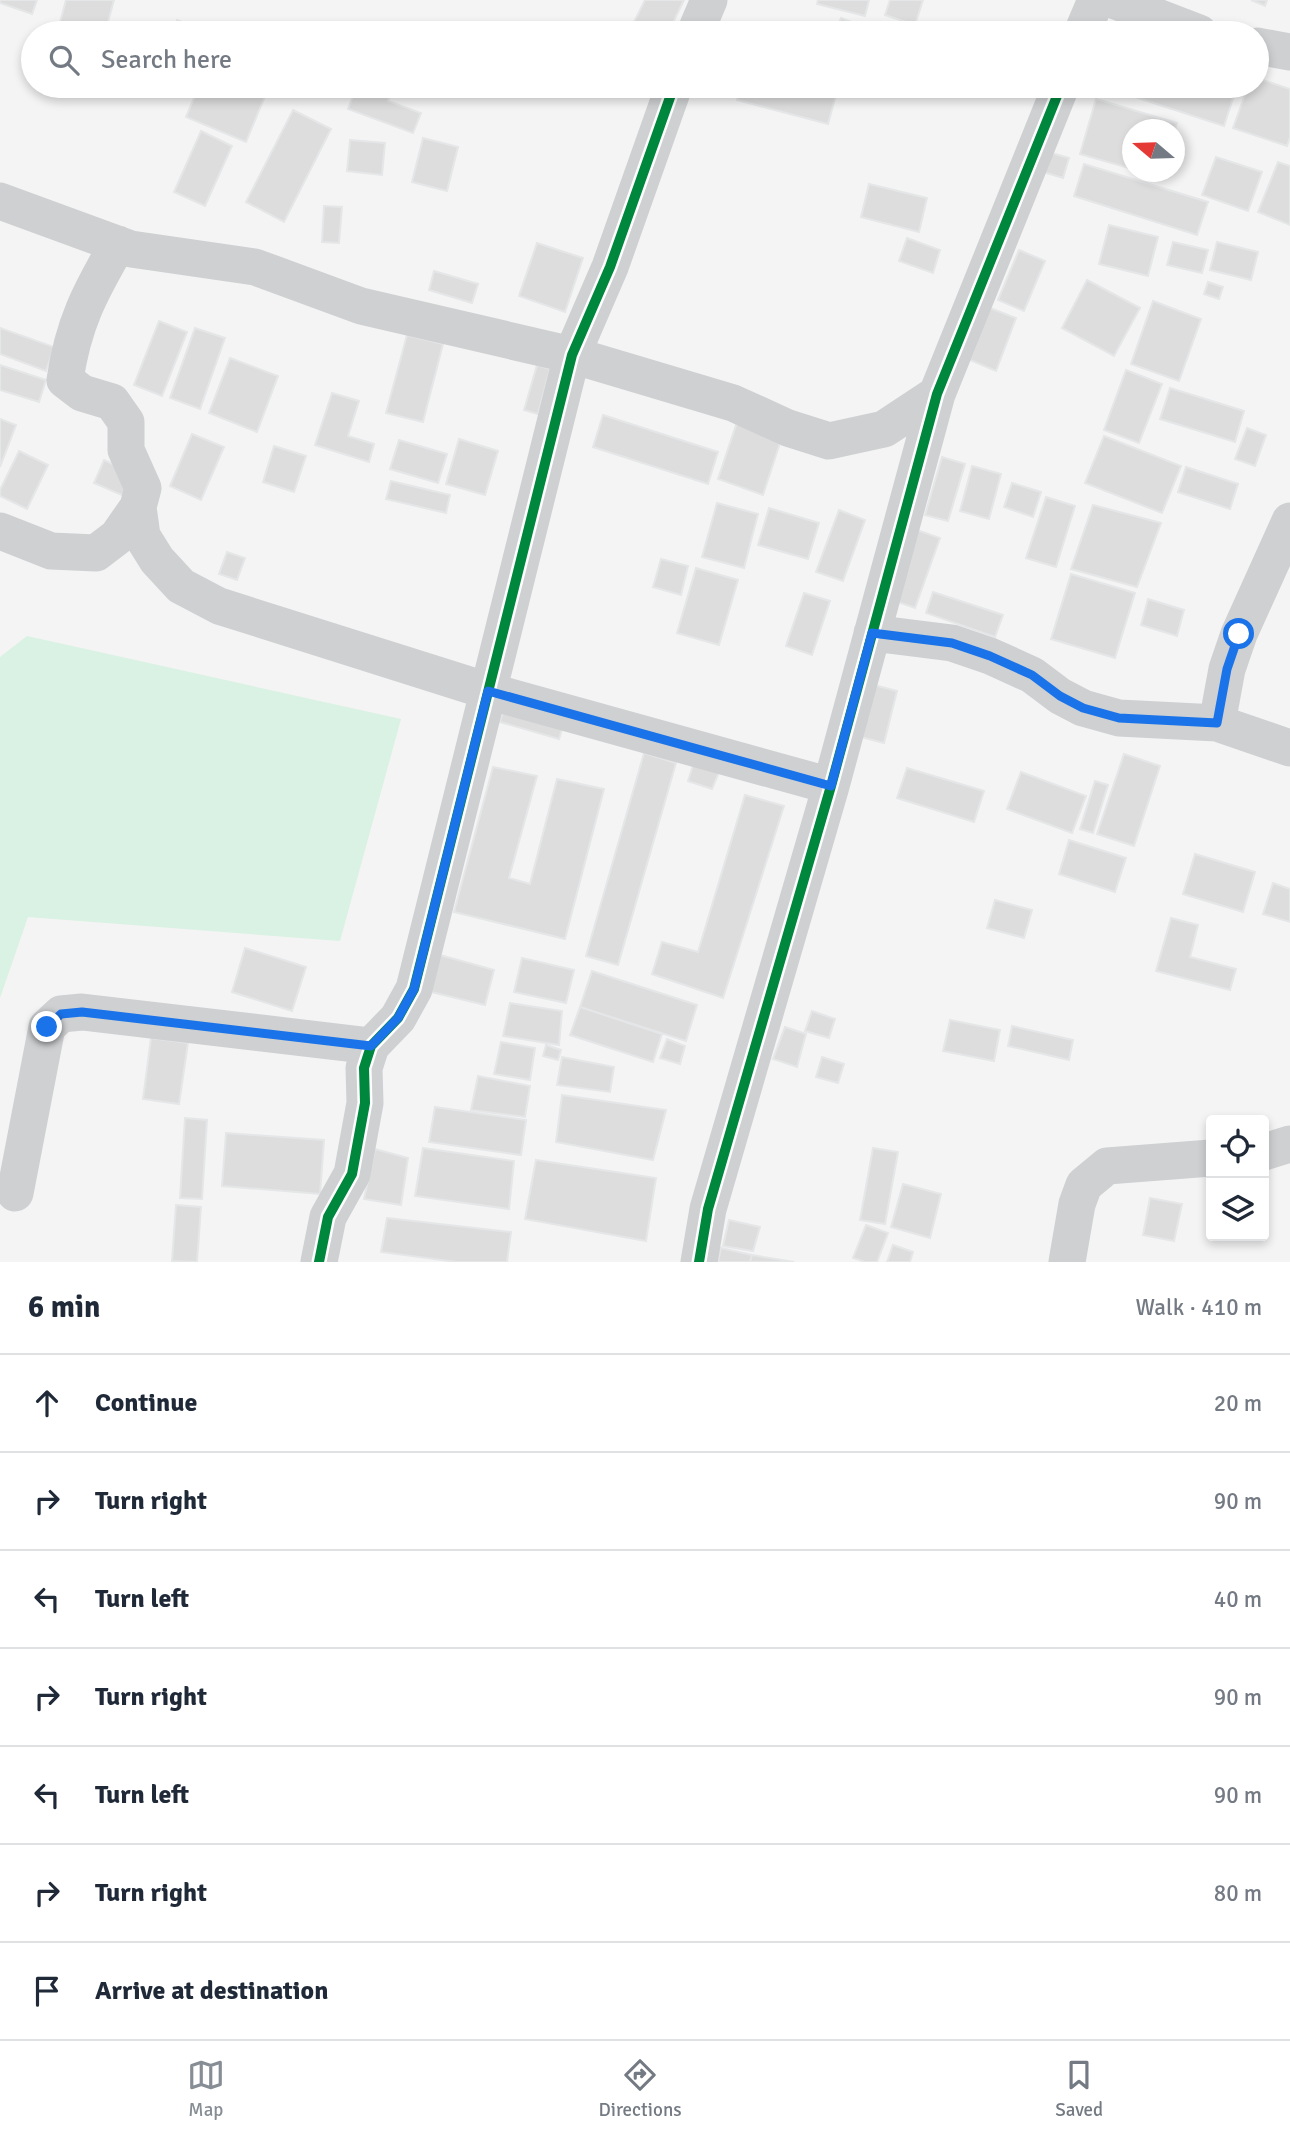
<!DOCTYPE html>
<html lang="en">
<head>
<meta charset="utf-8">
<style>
  :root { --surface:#fff; --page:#f2f2f3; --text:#1f2937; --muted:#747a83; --line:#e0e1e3; --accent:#868d94 }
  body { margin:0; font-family:Signika,sans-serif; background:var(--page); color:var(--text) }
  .controls { position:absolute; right:21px; bottom:21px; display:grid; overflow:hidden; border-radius:7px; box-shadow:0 4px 10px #0003 }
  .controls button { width:63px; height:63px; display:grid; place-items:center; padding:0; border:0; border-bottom:2px solid var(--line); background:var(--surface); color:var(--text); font:35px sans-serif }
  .compass { position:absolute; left:1122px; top:119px; width:63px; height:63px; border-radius:50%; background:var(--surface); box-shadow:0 4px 10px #0003; rotate:289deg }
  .stop { position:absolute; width:21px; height:21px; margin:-16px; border:5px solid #1a73e8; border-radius:50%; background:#fff }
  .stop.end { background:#1a73e8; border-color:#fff; box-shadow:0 2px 7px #0008 }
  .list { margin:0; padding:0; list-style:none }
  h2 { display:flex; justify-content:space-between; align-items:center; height:91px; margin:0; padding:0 28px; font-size:30px }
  h2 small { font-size:23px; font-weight:400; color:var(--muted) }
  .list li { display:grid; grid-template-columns:46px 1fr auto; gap:21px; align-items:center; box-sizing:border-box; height:98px; padding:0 28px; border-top:2px solid var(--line) }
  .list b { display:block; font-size:26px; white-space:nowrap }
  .list em { font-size:23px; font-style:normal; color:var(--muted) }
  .icon { flex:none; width:38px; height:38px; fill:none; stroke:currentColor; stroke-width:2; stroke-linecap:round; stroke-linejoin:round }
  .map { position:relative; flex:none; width:1290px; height:1262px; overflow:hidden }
  .search { position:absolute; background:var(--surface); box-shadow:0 4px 10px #0003; left:21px; right:21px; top:21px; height:77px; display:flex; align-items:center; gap:18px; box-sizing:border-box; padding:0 24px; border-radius:38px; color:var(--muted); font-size:26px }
  .sheet { height:777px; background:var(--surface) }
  nav { display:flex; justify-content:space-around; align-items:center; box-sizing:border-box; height:98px; border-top:2px solid var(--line); background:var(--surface); font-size:19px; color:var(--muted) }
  nav a { display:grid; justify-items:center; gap:4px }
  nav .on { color:var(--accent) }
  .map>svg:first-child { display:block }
  .green { fill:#d9f2e3 }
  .building { fill:#ddddde; stroke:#e5e6e7; stroke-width:2 }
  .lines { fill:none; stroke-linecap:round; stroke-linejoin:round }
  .minor { stroke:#ced0d2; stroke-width:37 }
  .cycleway-casing { stroke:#fff; stroke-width:15 }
  .cycleway { stroke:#00873e; stroke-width:10 }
  .route { stroke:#1a73e8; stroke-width:9 }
</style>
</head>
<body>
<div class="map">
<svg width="1290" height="1262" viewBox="0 0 1290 1262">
  <rect width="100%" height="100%" fill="#f4f4f4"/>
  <path class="green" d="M27,636L401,719L340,941L28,917L0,998V657Z"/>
  <path class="building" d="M0,0H37L32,14L0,3Z
    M66,0H114L105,33H89L59,26Z
    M645,0H684L668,33H648L632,26Z
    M818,0H869L865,16L817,4Z
    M890,0H923L915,25L885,15Z
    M1251,0H1267L1265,6Z
    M841,18L867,28L865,33H835Z
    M177,20L211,33H173Z
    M877,23L917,33H875Z
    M473,25L498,33H470Z
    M1257,78L1290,89V137L1287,146L1233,128L1248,86H1257Z
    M199,86H241L265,96L246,142L186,117Z
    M357,86H393L388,101L421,113L413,133L348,109Z
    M740,86H803L836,95L828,124L737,100Z
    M949,86H977L975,92Z
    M1132,86H1237L1224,126L1129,95Z
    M1096,99L1177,123L1174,133V130H1132V169L1080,154Z
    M293,110L331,129L284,222L246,202Z
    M201,131L232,146L205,206L174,192Z
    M423,138L458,147L447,191L412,182Z
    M350,140L385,143L382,175L347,171Z
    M1048,152L1069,158L1063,178L1043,172Z
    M1216,157L1262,172L1248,211L1202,195Z
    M1278,162L1290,166V225L1258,212Z
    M1084,164L1208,202L1197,235L1074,196Z
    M1139,172H1163L1161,178Z
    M869,184L927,198L919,232L861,217Z
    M324,206L342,207L339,243L322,242Z
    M1109,225L1158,237L1148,276L1099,264Z
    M907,238L940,250L933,273L899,261Z
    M1173,242L1208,250L1202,273L1167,265Z
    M1217,242L1258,252L1251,280L1210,270Z
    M537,243L583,258L565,312L519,296Z
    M1019,250L1045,261L1024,311L998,300Z
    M434,271L478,284L472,303L429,290Z
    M1087,280L1140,308L1114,356L1062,328Z
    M1208,282L1223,287L1219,299L1204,294Z
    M1153,301L1201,319L1179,381L1131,364Z
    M990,308L1016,318L996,371L970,360Z
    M159,321L187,332L162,396L134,385Z
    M0,328L54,347L46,371L0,354Z
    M195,328L225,338L200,409L170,398Z
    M407,335L443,344L423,422L386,413Z
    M230,358L278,376L257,432L209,413Z
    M0,365L46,380L39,402L0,390Z
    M537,365L550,369L538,414L524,410Z
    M1126,370L1162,384L1139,443L1104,430Z
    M1170,388L1244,411L1235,442L1160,419Z
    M332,393L359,401L348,436L374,444L369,462L315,445Z
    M603,415L718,452L708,484L593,447Z
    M0,419L16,425L0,467Z
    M737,422L782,437L763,495L718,479Z
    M1247,428L1266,435L1255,466L1235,459Z
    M192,434L224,447L201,500L170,486Z
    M1104,436L1181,466L1162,513L1085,483Z
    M459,439L498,451L485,495L446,484Z
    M399,440L447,454L438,483L390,469Z
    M274,446L306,456L294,492L263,482Z
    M19,451L48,465L27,509L0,496V490Z
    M942,457L965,464L948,521L925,515Z
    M104,460L134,474L124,496L94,483Z
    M972,466L1001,474L989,519L960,511Z
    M1186,467L1238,484L1230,509L1178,492Z
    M391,481L450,495L446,513L386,499Z
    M1012,483L1041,492L1033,517L1004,507Z
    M1046,497L1075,506L1056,567L1026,558Z
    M717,503L758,514L744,568L702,557Z
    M1093,505L1161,523L1137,587L1071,569Z
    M769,508L819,523L808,559L758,545Z
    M839,510L865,520L843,581L816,572Z
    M917,530L940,538L915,608L892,600Z
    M227,552L245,558L237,580L219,574Z
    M661,559L688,566L681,595L653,587Z
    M696,568L738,580L719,645L677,633Z
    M1071,574L1135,593L1115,658L1051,639Z
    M933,592L1003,615L995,637L926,613Z
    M804,593L830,601L812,655L786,646Z
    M1148,599L1184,610L1177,636L1141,625Z
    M874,685L897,691L884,743L861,737Z
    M505,705L564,723L559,739L500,722Z
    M644,753L676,763L618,965L586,956Z
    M1124,754L1160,766L1134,846L1097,834Z
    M694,762L720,770L712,789L688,781Z
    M493,767L537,776L509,878L530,884L557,779L604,789L565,939L454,912Z
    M907,768L984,791L974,822L897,798Z
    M1021,772L1086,796L1072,833L1007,809Z
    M1095,781L1108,785L1093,833L1080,829Z
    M745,795L784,806L723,998L652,974L662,942L698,952Z
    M1069,840L1126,858L1115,892L1059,874Z
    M1195,854L1255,872L1243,912L1183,894Z
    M1273,883L1290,889V922L1263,914Z
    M995,900L1032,910L1024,938L987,928Z
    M1171,918L1198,925L1190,957L1236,969L1230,990L1156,971Z
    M245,948L306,967L292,1011L232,992Z
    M440,955L494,970L485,1005L431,992Z
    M522,958L574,970L566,1003L514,992Z
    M592,971L697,1005L686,1041L580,1007Z
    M510,1003L562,1011L559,1045L503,1036Z
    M580,1007L662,1034L653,1062L570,1035Z
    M812,1011L835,1019L829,1038L805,1031Z
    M950,1020L1000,1030L994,1061L943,1051Z
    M1012,1026L1073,1040L1069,1060L1008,1046Z
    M785,1027L806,1034L797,1067L773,1059Z
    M151,1038L188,1043L179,1104L143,1099Z
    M667,1039L685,1046L680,1064L660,1058Z
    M501,1042L535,1048L530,1080L494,1074Z
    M546,1045L561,1050L558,1060L543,1056Z
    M562,1057L614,1067L610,1092L557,1085Z
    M822,1057L844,1064L838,1083L816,1077Z
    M478,1076L530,1086L525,1117L471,1110Z
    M562,1095L666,1110L653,1160L556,1142Z
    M435,1107L526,1120L521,1155L429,1142Z
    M185,1118L207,1120L202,1199L180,1198Z
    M226,1133L324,1140L320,1194L222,1186Z
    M423,1148L514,1161L509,1209L415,1196Z
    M873,1148L898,1152L885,1224L860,1220Z
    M375,1149L408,1158L401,1205L364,1199Z
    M536,1160L656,1178L646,1241L525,1219Z
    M903,1184L941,1194L930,1238L891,1227Z
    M1150,1198L1182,1204L1174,1241L1143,1235Z
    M176,1205L201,1207L197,1262L172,1261Z
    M387,1218L511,1232L507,1262H457L381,1252Z
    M729,1220L760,1227L753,1251L723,1246Z
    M866,1225L888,1233L877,1262H865L853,1258Z
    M893,1245L913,1252L910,1262H887Z
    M721,1248L752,1255L750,1262H718Z
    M752,1255L794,1262H750Z"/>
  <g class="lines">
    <path class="minor" d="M1113,0L1199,33
      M695,33L709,0
      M1082,33L1096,0
      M1257,46L1290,52
      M0,201L131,249L255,267L361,306L572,355L733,403L788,428L829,441L884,429L937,394
      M118,244C90,292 73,324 65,380L82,393L112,402L126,422V450L143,488L138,507L142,536L157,560L181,586L219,606L488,691L831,786
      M0,531L51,551L96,553L117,537L138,507
      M872,633L952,643L990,656L1032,675L1060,696L1083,708L1119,718L1217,723L1290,748
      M1217,723L1227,669L1239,634L1290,521
      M1264,1152L1290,1144
      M15,1193L47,1027L61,1014L82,1012L371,1046
      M319,1262L328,1217L352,1174L365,1103L364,1068L371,1046L398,1018L414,989L572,355L610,267L674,86
      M699,1262L708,1209L831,786L937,394L1061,86
      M1067,1262L1077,1204L1084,1185L1107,1166L1211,1158"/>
    <defs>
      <path id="cycleway" d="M319,1262L328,1217L352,1174L365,1103L364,1068L371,1046L398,1018L414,989L572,355L610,267L674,86
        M699,1262L708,1209L831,786L937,394L1061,86"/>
    </defs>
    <use href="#cycleway" class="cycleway-casing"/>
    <use href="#cycleway" class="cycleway"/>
  </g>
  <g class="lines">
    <path class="route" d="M47,1027L61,1014L82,1012L371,1046L398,1018L414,989L488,691L831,786L872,633L952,643L990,656L1032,675L1060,696L1083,708L1119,718L1217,723L1227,669L1239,634"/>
  </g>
</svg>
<div class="controls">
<button><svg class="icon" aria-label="locate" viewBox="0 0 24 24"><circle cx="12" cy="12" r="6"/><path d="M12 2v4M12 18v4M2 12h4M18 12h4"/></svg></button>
<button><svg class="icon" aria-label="layers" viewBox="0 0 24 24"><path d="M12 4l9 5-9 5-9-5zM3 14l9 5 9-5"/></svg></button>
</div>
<svg class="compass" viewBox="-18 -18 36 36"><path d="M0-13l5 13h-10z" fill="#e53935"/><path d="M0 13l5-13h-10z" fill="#747a83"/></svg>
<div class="stop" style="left:1239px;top:634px"></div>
<div class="stop end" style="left:47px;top:1027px"></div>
<div class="search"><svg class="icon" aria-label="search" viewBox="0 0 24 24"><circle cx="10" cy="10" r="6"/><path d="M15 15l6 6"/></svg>Search here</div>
</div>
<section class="sheet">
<h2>6 min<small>Walk · 410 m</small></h2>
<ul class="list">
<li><svg class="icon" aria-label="ahead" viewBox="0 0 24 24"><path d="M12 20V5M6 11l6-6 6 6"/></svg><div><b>Continue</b></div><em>20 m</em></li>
<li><svg class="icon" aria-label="right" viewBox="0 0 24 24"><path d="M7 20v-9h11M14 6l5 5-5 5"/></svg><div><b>Turn right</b></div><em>90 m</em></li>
<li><svg class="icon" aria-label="left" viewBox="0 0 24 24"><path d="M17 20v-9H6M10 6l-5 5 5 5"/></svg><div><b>Turn left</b></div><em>40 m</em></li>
<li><svg class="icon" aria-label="right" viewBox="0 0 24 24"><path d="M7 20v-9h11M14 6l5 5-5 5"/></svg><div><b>Turn right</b></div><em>90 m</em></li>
<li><svg class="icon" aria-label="left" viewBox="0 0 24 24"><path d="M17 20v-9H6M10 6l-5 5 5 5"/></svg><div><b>Turn left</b></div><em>90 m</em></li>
<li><svg class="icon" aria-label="right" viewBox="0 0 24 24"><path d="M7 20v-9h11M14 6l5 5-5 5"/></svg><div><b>Turn right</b></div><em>80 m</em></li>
<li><svg class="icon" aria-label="arrive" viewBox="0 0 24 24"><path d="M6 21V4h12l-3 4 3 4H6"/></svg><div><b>Arrive at destination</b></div></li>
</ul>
</section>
<nav>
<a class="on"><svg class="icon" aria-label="map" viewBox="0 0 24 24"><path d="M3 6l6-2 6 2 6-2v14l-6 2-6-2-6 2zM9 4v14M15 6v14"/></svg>Map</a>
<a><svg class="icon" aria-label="directions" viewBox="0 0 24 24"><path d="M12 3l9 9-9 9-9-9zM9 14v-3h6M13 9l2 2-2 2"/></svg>Directions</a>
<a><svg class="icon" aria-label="saved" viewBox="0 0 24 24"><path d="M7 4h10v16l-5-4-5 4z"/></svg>Saved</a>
</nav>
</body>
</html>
